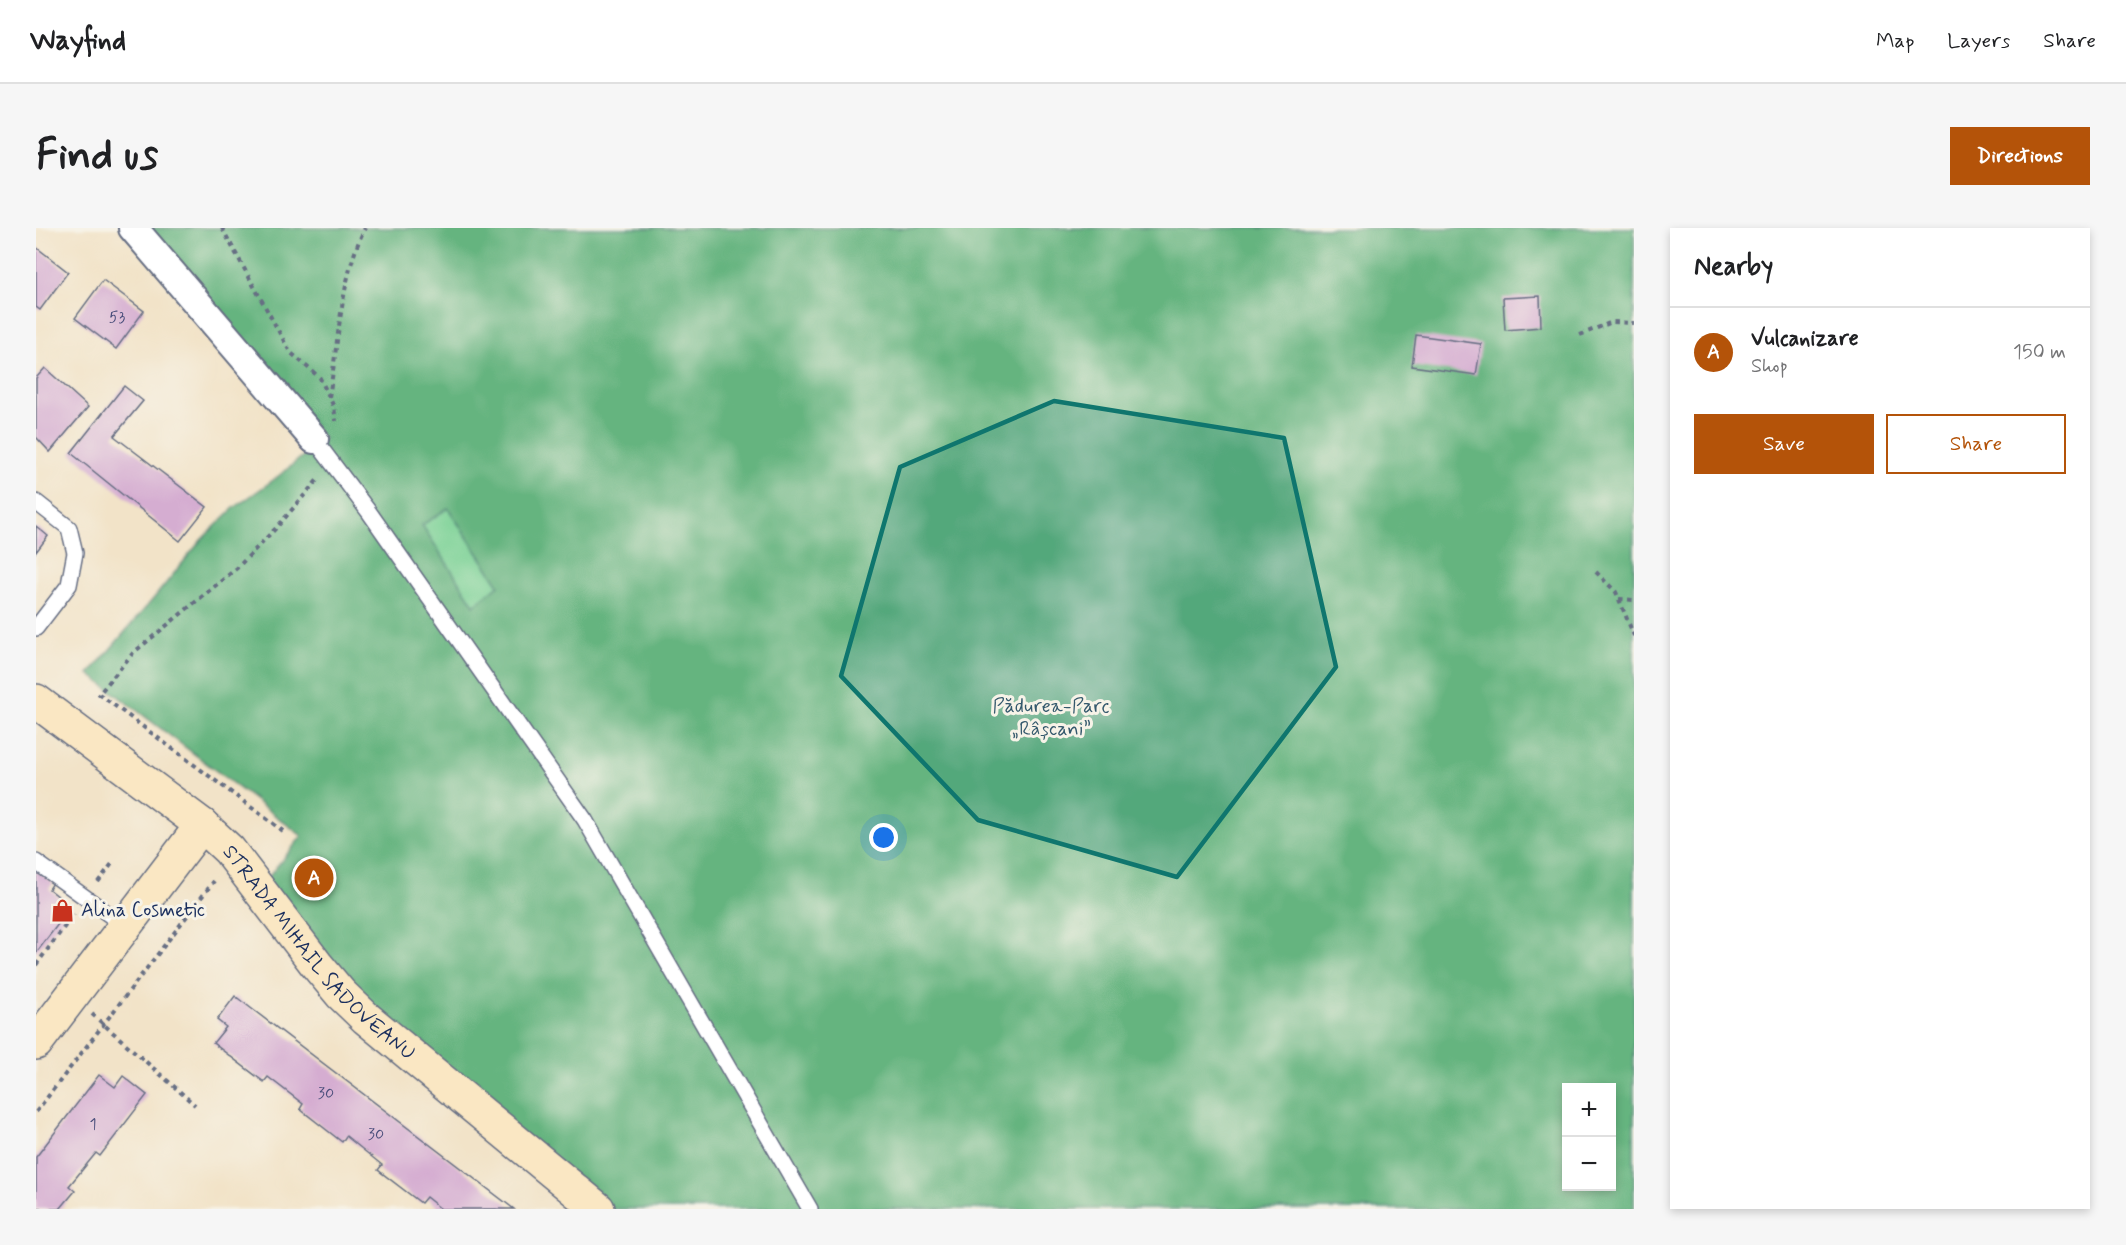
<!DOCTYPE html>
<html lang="en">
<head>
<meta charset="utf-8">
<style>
  :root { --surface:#fff; --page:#f6f6f6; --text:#202124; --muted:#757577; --line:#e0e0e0; --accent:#b45309 }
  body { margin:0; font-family:Mynerve,sans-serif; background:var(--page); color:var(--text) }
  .controls { position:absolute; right:18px; bottom:18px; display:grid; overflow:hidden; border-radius:0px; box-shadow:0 3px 9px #0003 }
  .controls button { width:54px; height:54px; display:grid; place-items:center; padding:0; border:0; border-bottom:2px solid var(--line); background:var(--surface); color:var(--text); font:30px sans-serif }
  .you { position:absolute; left:848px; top:610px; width:21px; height:21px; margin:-15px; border:4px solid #fff; border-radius:50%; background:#1a73e8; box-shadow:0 0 0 9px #1a73e833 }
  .badge { display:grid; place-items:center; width:39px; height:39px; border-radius:50%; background:var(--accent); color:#fff; font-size:20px; font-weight:700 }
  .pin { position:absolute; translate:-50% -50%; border:3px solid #fff; box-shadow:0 2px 6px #0006 }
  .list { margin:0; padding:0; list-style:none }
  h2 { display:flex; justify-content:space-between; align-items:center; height:78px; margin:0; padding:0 24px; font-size:26px }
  h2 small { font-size:20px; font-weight:400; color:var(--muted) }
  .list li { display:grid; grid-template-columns:39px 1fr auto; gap:18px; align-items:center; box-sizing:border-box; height:90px; padding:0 24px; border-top:2px solid var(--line) }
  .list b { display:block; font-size:22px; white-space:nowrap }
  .list p { margin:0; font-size:20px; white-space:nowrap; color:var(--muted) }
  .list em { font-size:20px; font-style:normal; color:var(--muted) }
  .actions { display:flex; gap:12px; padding:18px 24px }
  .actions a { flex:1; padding:14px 0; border:2px solid var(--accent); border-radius:0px; text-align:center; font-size:21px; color:var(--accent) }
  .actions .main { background:var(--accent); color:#fff }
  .map { position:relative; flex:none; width:1598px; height:981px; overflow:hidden; border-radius:0px }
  header { display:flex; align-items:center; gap:36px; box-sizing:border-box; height:84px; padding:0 30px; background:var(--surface); border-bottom:2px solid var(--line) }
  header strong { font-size:28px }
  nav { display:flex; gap:33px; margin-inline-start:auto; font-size:21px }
  .intro { display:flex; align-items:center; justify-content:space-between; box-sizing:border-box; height:144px; padding:0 36px }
  h1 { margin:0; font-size:42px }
  .button { padding:15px 27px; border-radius:0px; background:var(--accent); color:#fff; font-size:21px; font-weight:700 }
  main { display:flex; gap:36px; padding:0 36px }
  aside { flex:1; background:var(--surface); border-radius:0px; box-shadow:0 3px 9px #0003 }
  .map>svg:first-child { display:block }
  .green { fill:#7cd296; stroke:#4c807a; stroke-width:1.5 }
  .forest { fill:#65b47f; stroke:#40726e; stroke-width:1.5; fill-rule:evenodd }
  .building { fill:#d5add1 }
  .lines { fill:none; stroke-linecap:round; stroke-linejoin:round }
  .lane-casing { stroke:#666e83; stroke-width:18 }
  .street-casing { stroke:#666e83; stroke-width:32 }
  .secondary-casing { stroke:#666e83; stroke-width:36 }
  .path { stroke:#666e83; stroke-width:4; stroke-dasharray:4.5 4.5; stroke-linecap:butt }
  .lane { stroke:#fff; stroke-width:15 }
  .street { stroke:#fff; stroke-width:28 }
  .secondary { stroke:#fae7c3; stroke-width:33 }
  .marked { fill:#0f766e; fill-opacity:0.2; stroke:#0f766e; stroke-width:4.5; stroke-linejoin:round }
  .labels { text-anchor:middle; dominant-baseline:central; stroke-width:6; stroke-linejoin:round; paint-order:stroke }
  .number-label { font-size:16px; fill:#4a4e7b }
  .park-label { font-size:20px; fill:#33586c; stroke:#f7f3e8 }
  .poi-label { font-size:20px; fill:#1b2f5e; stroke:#f7f3e8; text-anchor:start }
  .street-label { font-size:20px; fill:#1b2f5e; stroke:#f7f3e8 }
</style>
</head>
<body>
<header>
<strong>Wayfind</strong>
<nav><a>Map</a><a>Layers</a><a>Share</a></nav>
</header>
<div class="intro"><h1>Find us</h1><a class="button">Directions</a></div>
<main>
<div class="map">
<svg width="1598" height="981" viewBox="0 0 1598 981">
  <rect width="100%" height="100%" fill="#f7f3e8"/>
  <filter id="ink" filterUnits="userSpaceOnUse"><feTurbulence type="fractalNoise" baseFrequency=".0167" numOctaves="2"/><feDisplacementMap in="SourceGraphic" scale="12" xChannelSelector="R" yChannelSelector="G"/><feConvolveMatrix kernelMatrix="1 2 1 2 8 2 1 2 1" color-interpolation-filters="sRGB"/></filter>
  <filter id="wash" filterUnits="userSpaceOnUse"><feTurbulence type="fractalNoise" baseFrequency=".008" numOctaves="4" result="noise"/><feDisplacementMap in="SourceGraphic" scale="24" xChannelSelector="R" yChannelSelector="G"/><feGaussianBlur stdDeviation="1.35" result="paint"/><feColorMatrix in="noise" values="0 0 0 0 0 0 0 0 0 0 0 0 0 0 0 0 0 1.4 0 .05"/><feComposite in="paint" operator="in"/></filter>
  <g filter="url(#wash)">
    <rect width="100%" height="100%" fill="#f2e3c8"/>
    <path class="green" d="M412,280L463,357L438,377L385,297Z"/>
    <path class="forest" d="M113,0H1598V981H542L212,674L266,608L53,446L118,370L166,311L198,280L240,250L288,211ZM412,280L463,357L438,377L386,297ZM1530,860H1576V958H1530Z"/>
    <g id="blocks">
      <path class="building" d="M0,19L32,44L4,82L0,79Z
        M67,52L108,83L80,121L39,90Z
        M1504,68L1505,99L1469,102L1467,70Z
        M1380,107L1445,116L1440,147L1376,138Z
        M9,140L52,179L14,224L0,209V150Z
        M88,158L107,173L78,208L171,279L144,313L35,225Z
        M0,298L12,308L0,324Z
        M0,642L17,655L13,661L28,673L29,687L0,725Z
        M199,768L478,981H405L390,969L385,975L342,942L346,937L310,908L306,914L264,881L267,876L232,849L228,854L177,815L190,799L181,792Z
        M63,847L79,859L87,848L111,867L64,928L60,925L33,958L39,963L24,981H0V929Z"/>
    </g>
  </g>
  <g filter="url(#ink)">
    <use href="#blocks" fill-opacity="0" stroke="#666e83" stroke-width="1.5"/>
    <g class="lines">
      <defs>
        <path id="lane" d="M278,211L333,284L549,592L774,981
          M0,274L33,300L39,325L33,357L0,400
          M0,634L89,698"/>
        <path id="street" d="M97,0L278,211"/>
        <g id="secondary">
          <path id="s1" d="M0,473L166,597L193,622L280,736L305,766L330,790L562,981"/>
          <path d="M0,815L166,597"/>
        </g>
      </defs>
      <use href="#lane" class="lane-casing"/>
      <use href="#street" class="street-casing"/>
      <use href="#secondary" class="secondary-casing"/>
      <path class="path" d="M186,0L254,124L284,150L298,179L300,193
        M1544,107L1576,94L1598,95
        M293,169C302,117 305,47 329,0
        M1560,344L1580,364L1598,408
        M1583,371L1598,372
        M247,603L63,466L97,425L201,340L242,298L283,250
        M62,654L78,633
        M0,737L38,686
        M56,786L159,877
        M0,884L178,653"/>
      <use href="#lane" class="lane"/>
      <use href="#street" class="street"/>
      <use href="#secondary" class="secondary"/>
    </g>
  </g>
  <path class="marked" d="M1018,173L1248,210L1300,439L1141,649L942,592L805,448L864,239Z"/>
  <defs>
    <symbol id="shop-bare" viewBox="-9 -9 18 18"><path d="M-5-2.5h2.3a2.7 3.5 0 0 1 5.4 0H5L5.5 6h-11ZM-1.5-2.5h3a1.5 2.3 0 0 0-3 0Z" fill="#c8321e" stroke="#f7f3e8" stroke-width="2.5" paint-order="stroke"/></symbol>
  </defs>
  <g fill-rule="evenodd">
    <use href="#shop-bare" x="10" y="666" width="33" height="33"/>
  </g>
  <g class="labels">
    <g class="number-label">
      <text x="81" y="89">53</text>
      <text x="290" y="865">30</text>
      <text x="57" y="896">1</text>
      <text x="340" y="906">30</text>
    </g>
    <g class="park-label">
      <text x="1015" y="478">Pădurea-Parc<tspan x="1015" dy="23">„Râșcani”</tspan></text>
    </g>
    <g class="poi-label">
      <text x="45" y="682">Alina Cosmetic</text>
    </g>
    <g class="street-label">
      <text stroke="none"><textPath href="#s1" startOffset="381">STRADA MIHAIL SADOVEANU</textPath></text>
    </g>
  </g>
</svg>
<div class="controls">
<button>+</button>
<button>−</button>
</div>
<div class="you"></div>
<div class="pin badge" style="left:278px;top:650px">A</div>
</div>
<aside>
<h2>Nearby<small></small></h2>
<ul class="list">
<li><span class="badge">A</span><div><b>Vulcanizare</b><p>Shop</p></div><em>150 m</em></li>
</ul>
<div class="actions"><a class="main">Save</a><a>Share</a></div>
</aside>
</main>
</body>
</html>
